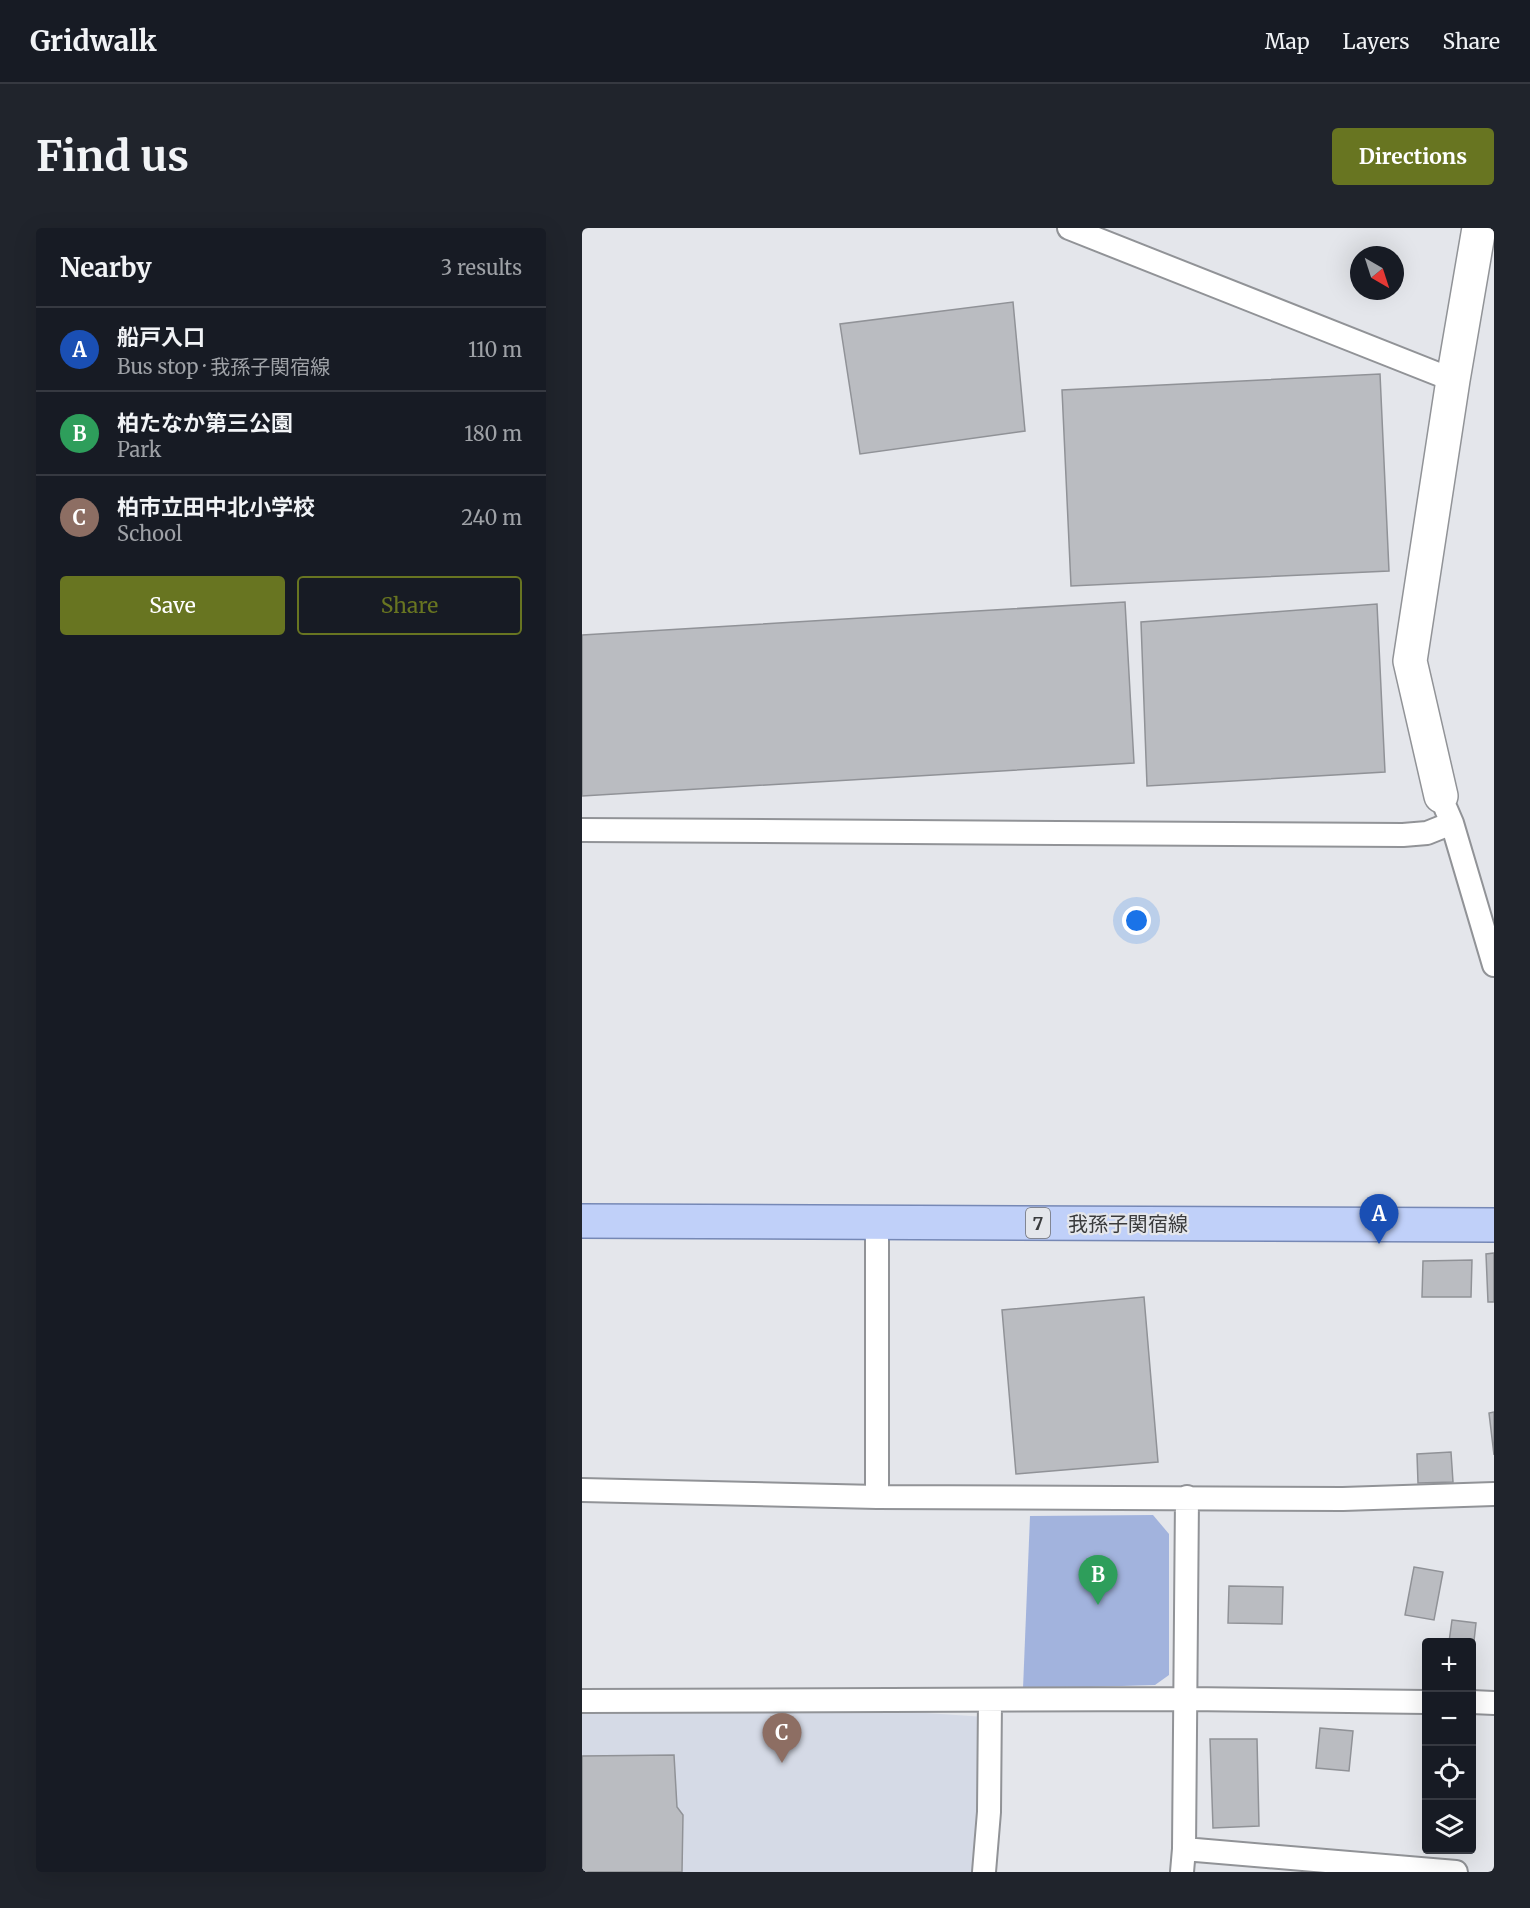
<!DOCTYPE html>
<html lang="en">
<head>
<meta charset="utf-8">
<style>
  :root { --surface:#171b24; --page:#20242c; --text:#f1f3f6; --muted:#9ea1a6; --line:#363941; --accent:#687521 }
  body { margin:0; font-family:Merriweather,"Noto Sans JP",serif; background:var(--page); color:var(--text) }
  .controls { position:absolute; right:18px; bottom:18px; display:grid; overflow:hidden; border-radius:6px; box-shadow:0 6px 24px #0002 }
  .controls button { width:54px; height:54px; display:grid; place-items:center; padding:0; border:0; border-bottom:2px solid var(--line); background:var(--surface); color:var(--text); font:30px sans-serif }
  .compass { position:absolute; left:768px; top:18px; width:54px; height:54px; border-radius:50%; background:var(--surface); box-shadow:0 6px 24px #0002; rotate:141deg }
  .you { position:absolute; left:555px; top:693px; width:21px; height:21px; margin:-15px; border:4px solid #fff; border-radius:50%; background:#1a73e8; box-shadow:0 0 0 9px #1a73e833 }
  .badge { display:grid; place-items:center; width:39px; height:39px; border-radius:50%; background:var(--accent); color:#fff; font-size:20px; font-weight:700 }
  .pin { position:absolute; translate:-50% -50px; filter:drop-shadow(0 2px 3px #0008) }
  .pin::after { content:''; position:absolute; top:32px; width:21px; height:18px; background:inherit; clip-path:polygon(0 0,100% 0,50% 100%) }
  .list { margin:0; padding:0; list-style:none }
  h2 { display:flex; justify-content:space-between; align-items:center; height:78px; margin:0; padding:0 24px; font-size:26px }
  h2 small { font-size:20px; font-weight:400; color:var(--muted) }
  .list li { display:grid; grid-template-columns:39px 1fr auto; gap:18px; align-items:center; box-sizing:border-box; height:84px; padding:0 24px; border-top:2px solid var(--line) }
  .list b { display:block; font-size:22px; white-space:nowrap }
  .list p { margin:0; font-size:20px; white-space:nowrap; color:var(--muted) }
  .list em { font-size:20px; font-style:normal; color:var(--muted) }
  .actions { display:flex; gap:12px; padding:18px 24px }
  .actions a { flex:1; padding:14px 0; border:2px solid var(--accent); border-radius:6px; text-align:center; font-size:21px; color:var(--accent) }
  .actions .main { background:var(--accent); color:#fff }
  .icon { flex:none; width:33px; height:33px; fill:none; stroke:currentColor; stroke-width:2; stroke-linecap:round; stroke-linejoin:round }
  .map { position:relative; flex:none; width:912px; height:1644px; overflow:hidden; border-radius:6px }
  header { display:flex; align-items:center; gap:36px; box-sizing:border-box; height:84px; padding:0 30px; background:var(--surface); border-bottom:2px solid var(--line) }
  header strong { font-size:28px }
  nav { display:flex; gap:33px; margin-inline-start:auto; font-size:21px }
  .intro { display:flex; align-items:center; justify-content:space-between; box-sizing:border-box; height:144px; padding:0 36px }
  h1 { margin:0; font-size:42px }
  .button { padding:15px 27px; border-radius:6px; background:var(--accent); color:#fff; font-size:21px; font-weight:700 }
  main { display:flex; gap:36px; padding:0 36px }
  aside { flex:1; background:var(--surface); border-radius:6px; box-shadow:0 6px 24px #0002 }
  .map>svg:first-child { display:block }
  .built { fill:#d5dae6 }
  .green { fill:#a2b3dd }
  .building { fill:#babcc1; stroke:#909297; stroke-width:1.5 }
  .lines { fill:none; stroke-linecap:round; stroke-linejoin:round }
  .street-casing { stroke:#919397; stroke-width:26 }
  .secondary-casing { stroke:#919397; stroke-width:36 }
  .primary-casing { stroke:#7688b5; stroke-width:36 }
  .street { stroke:#fff; stroke-width:22 }
  .secondary { stroke:#fff; stroke-width:33 }
  .primary { stroke:#c0d0f9; stroke-width:33 }
  .labels { text-anchor:middle; dominant-baseline:central; stroke-width:4.5; stroke-linejoin:round; paint-order:stroke }
  .shield { fill:#e4e6eb; stroke:#6d6e71; stroke-width:1.5 }
  .shield-label { font-size:18px; font-weight:bold; fill:#3a3b3d }
  .street-label { font-size:20px; fill:#3a3b3d; stroke:#e4e6eb }
</style>
</head>
<body>
<header>
<strong>Gridwalk</strong>
<nav><a>Map</a><a>Layers</a><a>Share</a></nav>
</header>
<div class="intro"><h1>Find us</h1><a class="button">Directions</a></div>
<main>
<aside>
<h2>Nearby<small>3 results</small></h2>
<ul class="list">
<li><span class="badge" style="background:#1a4fb4">A</span><div><b>船戸入口</b><p>Bus stop · 我孫子関宿線</p></div><em>110 m</em></li>
<li><span class="badge" style="background:#2e9e5b">B</span><div><b>柏たなか第三公園</b><p>Park</p></div><em>180 m</em></li>
<li><span class="badge" style="background:#8d6e63">C</span><div><b>柏市立田中北小学校</b><p>School</p></div><em>240 m</em></li>
</ul>
<div class="actions"><a class="main">Save</a><a>Share</a></div>
</aside>
<div class="map">
<svg width="912" height="1644" viewBox="0 0 912 1644">
  <rect width="100%" height="100%" fill="#e4e6eb"/>
  <path class="built" d="M286,1481L403,1489L393,1644H0V1486Z"/>
  <path class="green" d="M571,1287L587,1306V1447L573,1457L441,1461L448,1288Z"/>
  <path class="building" d="M431,74L443,203L278,226L258,96Z
    M798,146L807,343L489,358L480,162Z
    M543,374L552,535L0,568V407Z
    M795,376L803,544L565,558L559,394Z
    M912,1025V1074H906L904,1026Z
    M890,1032L889,1069H840L841,1033Z
    M562,1069L576,1234L434,1246L420,1082Z
    M912,1184V1227L907,1185Z
    M869,1224L871,1254L836,1255L835,1226Z
    M832,1339L861,1344L852,1392L823,1387Z
    M647,1358L701,1359L700,1396L646,1395Z
    M870,1392L894,1395L890,1431V1414H867Z
    M738,1500L771,1503L767,1543L734,1540Z
    M628,1511H675L677,1598L631,1600Z
    M92,1527L95,1579L101,1587L100,1644H0V1528Z"/>
  <g class="lines">
    <defs>
      <path id="street" d="M487,0L871,152
        M864,581L870,595L912,737
        M0,602L821,607L845,605L870,595
        M293,994L295,1012V1269
        M0,1262L295,1269L761,1271L912,1266
        M0,1473L604,1471L844,1474
        M890,1474L912,1475
        M602,1621L874,1644
        M402,1644L407,1584L408,1472
        M600,1644L602,1621L605,1269"/>
      <path id="secondary" d="M859,568L828,433L871,152L897,0"/>
      <path id="primary" d="M0,993L912,997"/>
    </defs>
    <use href="#street" class="street-casing"/>
    <use href="#secondary" class="secondary-casing"/>
    <use href="#primary" class="primary-casing"/>
    <use href="#street" class="street"/>
    <use href="#secondary" class="secondary"/>
    <use href="#primary" class="primary"/>
  </g>
  <g class="labels">
    <rect class="shield" x="444" y="980" width="24" height="30" rx="4.5"/>
    <g class="shield-label">
      <text x="456" y="995">7</text>
    </g>
    <g class="street-label">
      <text x="546" y="995">我孫子関宿線</text>
    </g>
  </g>
</svg>
<div class="controls">
<button>+</button>
<button>−</button>
<button><svg class="icon" aria-label="locate" viewBox="0 0 24 24"><circle cx="12" cy="12" r="6"/><path d="M12 2v4M12 18v4M2 12h4M18 12h4"/></svg></button>
<button><svg class="icon" aria-label="layers" viewBox="0 0 24 24"><path d="M12 4l9 5-9 5-9-5zM3 14l9 5 9-5"/></svg></button>
</div>
<svg class="compass" viewBox="-18 -18 36 36"><path d="M0-13l5 13h-10z" fill="#e53935"/><path d="M0 13l5-13h-10z" fill="#9ea1a6"/></svg>
<div class="you"></div>
<div class="pin badge" style="left:797px;top:1016px;background:#1a4fb4">A</div>
<div class="pin badge" style="left:516px;top:1377px;background:#2e9e5b">B</div>
<div class="pin badge" style="left:200px;top:1535px;background:#8d6e63">C</div>
</div>
</main>
</body>
</html>
